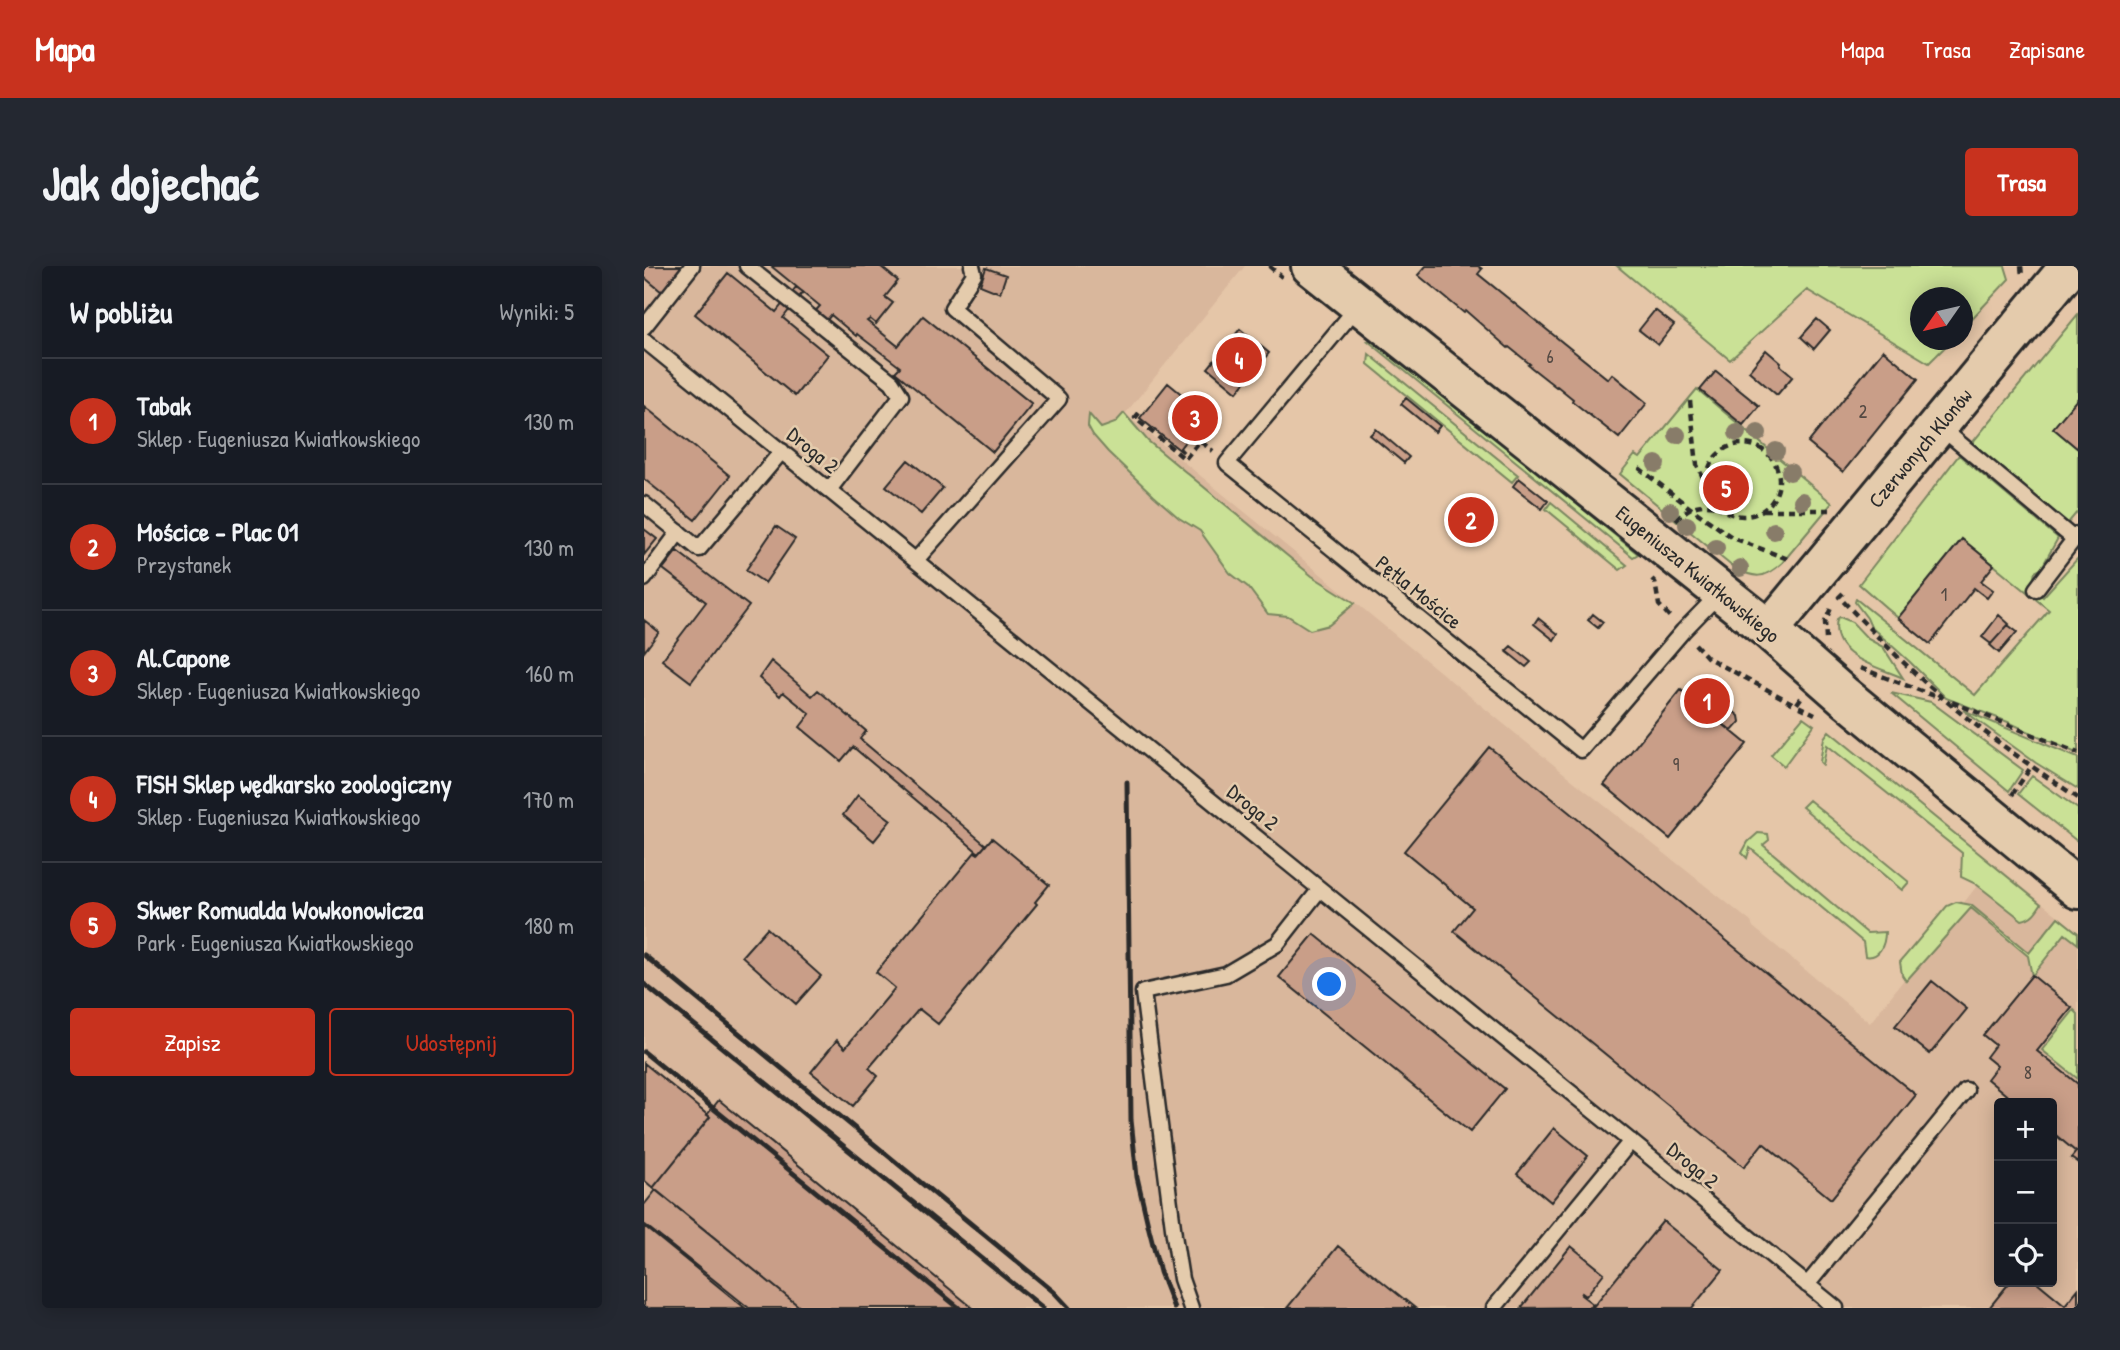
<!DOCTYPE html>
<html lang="pl">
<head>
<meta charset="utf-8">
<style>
  :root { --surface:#171b24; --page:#242831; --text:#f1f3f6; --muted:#9ea1a6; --line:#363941; --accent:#c8321e }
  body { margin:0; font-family:"Patrick Hand",sans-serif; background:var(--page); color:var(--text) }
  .controls { position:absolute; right:21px; bottom:21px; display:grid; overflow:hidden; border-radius:7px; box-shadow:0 4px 18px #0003 }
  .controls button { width:63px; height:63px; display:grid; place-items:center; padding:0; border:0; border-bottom:2px solid var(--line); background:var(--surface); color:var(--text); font:35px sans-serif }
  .compass { position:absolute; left:1266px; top:21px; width:63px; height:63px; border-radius:50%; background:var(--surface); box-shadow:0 4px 18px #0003; rotate:236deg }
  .you { position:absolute; left:686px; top:719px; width:24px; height:24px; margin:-18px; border:5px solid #fff; border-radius:50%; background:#1a73e8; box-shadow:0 0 0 10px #1a73e833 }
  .badge { display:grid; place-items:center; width:46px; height:46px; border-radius:50%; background:var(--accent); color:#fff; font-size:23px; font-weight:700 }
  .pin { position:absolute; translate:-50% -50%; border:4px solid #fff; box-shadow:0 2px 7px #0006 }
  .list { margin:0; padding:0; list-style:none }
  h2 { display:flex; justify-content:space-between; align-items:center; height:91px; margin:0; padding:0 28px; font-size:30px }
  h2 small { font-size:23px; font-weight:400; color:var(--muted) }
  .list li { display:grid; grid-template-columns:46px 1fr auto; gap:21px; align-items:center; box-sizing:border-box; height:126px; padding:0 28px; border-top:2px solid var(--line) }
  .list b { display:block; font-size:26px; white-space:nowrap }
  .list p { margin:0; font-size:23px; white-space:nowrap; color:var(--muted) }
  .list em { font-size:23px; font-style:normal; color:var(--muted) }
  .actions { display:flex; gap:14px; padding:21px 28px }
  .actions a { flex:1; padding:16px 0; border:2px solid var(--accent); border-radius:7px; text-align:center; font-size:24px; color:var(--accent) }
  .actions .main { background:var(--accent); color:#fff }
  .icon { flex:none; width:38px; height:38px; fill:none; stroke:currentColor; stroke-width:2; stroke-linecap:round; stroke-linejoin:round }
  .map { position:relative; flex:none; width:1434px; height:1042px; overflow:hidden; border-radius:7px }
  header { display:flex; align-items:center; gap:42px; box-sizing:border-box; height:98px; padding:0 35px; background:var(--accent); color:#fff }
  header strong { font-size:33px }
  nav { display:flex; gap:38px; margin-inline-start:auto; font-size:24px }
  .intro { display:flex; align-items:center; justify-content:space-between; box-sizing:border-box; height:168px; padding:0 42px }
  h1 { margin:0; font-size:49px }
  .button { padding:18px 32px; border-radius:7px; background:var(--accent); color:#fff; font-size:24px; font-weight:700 }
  main { display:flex; gap:42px; padding:0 42px }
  aside { flex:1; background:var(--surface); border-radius:7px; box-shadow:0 4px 18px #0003 }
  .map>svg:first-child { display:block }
  .built { fill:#d9b79c; fill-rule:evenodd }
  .green { fill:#cae196; stroke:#7a8660; stroke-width:2 }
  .building { fill:#c99e88; stroke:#2b2b2b; stroke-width:2 }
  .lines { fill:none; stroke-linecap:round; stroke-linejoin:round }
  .service-casing { stroke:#2b2b2b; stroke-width:19 }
  .secondary-casing { stroke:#2b2b2b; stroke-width:44 }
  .path { stroke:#2b2b2b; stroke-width:4.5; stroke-dasharray:7 5; stroke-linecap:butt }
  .service { stroke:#e4cbac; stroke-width:14 }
  .secondary { stroke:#e4cbac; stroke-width:38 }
  .rail { stroke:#2b2b2b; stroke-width:5 }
  .tree { fill:#887b69 }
  .labels { text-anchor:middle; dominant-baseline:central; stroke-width:5; stroke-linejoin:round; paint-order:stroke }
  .number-label { font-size:18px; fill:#524842 }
  .street-label { font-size:21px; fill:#2b2b2b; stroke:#e4cbac }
</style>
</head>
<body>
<header>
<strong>Mapa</strong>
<nav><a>Mapa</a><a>Trasa</a><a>Zapisane</a></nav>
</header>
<div class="intro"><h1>Jak dojechać</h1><a class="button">Trasa</a></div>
<main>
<aside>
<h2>W pobliżu<small>Wyniki: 5</small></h2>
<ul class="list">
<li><span class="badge">1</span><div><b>Tabak</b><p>Sklep · Eugeniusza Kwiatkowskiego</p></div><em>130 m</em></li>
<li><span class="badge">2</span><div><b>Mościce - Plac 01</b><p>Przystanek</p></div><em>130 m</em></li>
<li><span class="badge">3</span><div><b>Al.Capone</b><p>Sklep · Eugeniusza Kwiatkowskiego</p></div><em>160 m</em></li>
<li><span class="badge">4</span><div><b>FISH Sklep wędkarsko zoologiczny</b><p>Sklep · Eugeniusza Kwiatkowskiego</p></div><em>170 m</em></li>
<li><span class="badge">5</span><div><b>Skwer Romualda Wowkonowicza</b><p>Park · Eugeniusza Kwiatkowskiego</p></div><em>180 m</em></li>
</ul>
<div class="actions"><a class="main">Zapisz</a><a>Udostępnij</a></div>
</aside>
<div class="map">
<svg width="1434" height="1042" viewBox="0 0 1434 1042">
  <rect width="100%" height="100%" fill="#e5c6a8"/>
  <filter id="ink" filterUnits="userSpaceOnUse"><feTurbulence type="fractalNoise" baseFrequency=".0143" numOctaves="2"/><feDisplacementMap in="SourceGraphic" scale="14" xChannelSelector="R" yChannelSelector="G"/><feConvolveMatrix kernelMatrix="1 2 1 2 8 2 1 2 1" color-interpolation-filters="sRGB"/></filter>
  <g filter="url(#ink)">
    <path class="built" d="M0,0H601L481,148L927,513L1107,656L1109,661L1226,757L1350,598L1434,666V1042H0ZM1355,837H1408V1016H1355Z"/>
    <path class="green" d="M973,0H1361L1365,13L1319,62L1318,32H1276V74H1308L1285,97L1163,24L1086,94Z
      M1434,48V245L1424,257L1328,177Z
      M732,74L994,288L989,291L724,75Z
      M725,88L874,209L868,216L724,98Z
      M1053,123L1188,237L1138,297C1120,314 1110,312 1090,302L976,208L991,189L996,192Z
      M480,147L504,175L668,310L711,337L685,359L666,364L644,350L624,348L604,321L586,307L556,265L535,252L510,230L464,186L449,169L444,160L445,148L457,162L471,157Z
      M1315,189L1414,272L1397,303L1391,306L1388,320L1399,331L1434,292V488L1364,456L1302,432L1266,396L1227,361L1223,352L1211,336L1212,333L1331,429L1405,344L1318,273L1254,352L1215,318Z
      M907,236L983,299L976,304L902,243Z
      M1196,351L1208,356L1224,373L1239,381L1259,412C1233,400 1185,391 1193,353Z
      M1247,427L1287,436L1379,504L1365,525Z
      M1319,444L1434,492V523L1392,497Z
      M1159,451L1170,459L1140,500L1127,489Z
      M1185,465L1397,638C1392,646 1388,652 1378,654L1332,618L1317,611L1318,587L1183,479L1179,499L1176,496L1180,472Z
      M1388,510L1434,543V576L1374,528Z
      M1165,534L1265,616L1258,624L1158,541Z
      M1114,567L1124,568L1125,574L1119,579L1223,667L1241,666C1241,679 1235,693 1221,690L1219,676L1106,582L1103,592L1098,587L1104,576Z
      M1312,636L1327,639L1385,687L1414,651L1434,667V678L1421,668L1388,710L1384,690L1327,642L1262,715L1258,709L1256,696L1303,640Z
      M1430,744L1434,748V813L1398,784Z"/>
    <path class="building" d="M0,0H38L18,26L0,11Z
      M127,0H236L254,15L241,31L249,37L232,58L226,53L223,55L254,80L279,50L388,138L349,186L251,106L256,101L213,68L212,70L187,49L178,60L167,50L176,40Z
      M782,0H834L838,3L834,8L964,113L968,108L1003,137L975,172L928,135L929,133L913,120L912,121L884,99L886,98L865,81L864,82L822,45L820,47L774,9Z
      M342,2L362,9L356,27L336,19Z
      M84,7L132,46L152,21L159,26L139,52L184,89L151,130L51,48Z
      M1011,44L1030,59L1014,79L995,64Z
      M1173,53L1186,64L1170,83L1157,71Z
      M596,63L625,87L593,126L564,102Z
      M1122,84L1137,97L1136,99L1149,110L1133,129L1105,105Z
      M1239,84L1274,113L1199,206L1164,177Z
      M1072,105L1115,140L1099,159L1056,124Z
      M524,117L563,149L548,167L551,170L550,171L546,169L536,182L539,185L538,186L496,152Z
      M762,132L796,160L791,166L757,138Z
      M1434,132V183L1409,162Z
      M0,140L86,210L51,254L0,213Z
      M732,163L765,191L760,197L726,169Z
      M264,194L299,222L277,248L242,220Z
      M875,212L904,235L898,243L869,220Z
      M132,260L151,273L121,317L102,304Z
      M0,263L13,273L0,289Z
      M1318,273L1350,299L1337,315L1349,324L1343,332L1330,322L1286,378L1254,352Z
      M33,285L105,340L47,416L18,394L62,336L19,303Z
      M949,348L959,356L954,362L944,354Z
      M1355,349L1365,358L1347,378L1338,371Z
      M894,352L914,368L910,374L890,358Z
      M0,354L15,366L0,386Z
      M1364,359L1373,366L1355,387L1346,379Z
      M867,380L887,396L882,401L862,385Z
      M127,395L168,430L174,424L222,465L216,473L342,579L335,587L209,481L197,495L156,461L166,448L139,426L136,430L115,412Z
      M1037,424L1103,478L1026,573L960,519Z
      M1060,426H1066L1076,434L1065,447L1052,436Z
      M1084,441L1095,450L1096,456L1088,465L1074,454Z
      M845,481L1272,829L1187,933L1119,877L1100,901L810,665L829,642L760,585Z
      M214,529L247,554L230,575L199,549Z
      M348,572L405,619L391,636L393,638L294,758L275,743L225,802L234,810L209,840L167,806L193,774L201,782L251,722L232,706L331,586L334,588Z
      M123,662L177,710L152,738L98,690Z
      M670,668L861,823L826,866L635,711Z
      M1388,709L1428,742L1393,785L1434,818V897L1427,892L1432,886L1408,866V837H1372L1343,813L1353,800L1342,791L1351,779L1339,769Z
      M1288,715L1323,743L1286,788L1251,760Z
      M0,797L66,851L9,922L0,914Z
      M75,834L329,1042H330H157L9,922L66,851L63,849Z
      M910,862L944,890L907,936L873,908Z
      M12,924L157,1042H105L0,958V939Z
      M1019,955L1079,1004L1048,1042H948Z
      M0,960L101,1042H0Z
      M694,980L771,1042H643Z
      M927,980L960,1007L942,1030L938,1027L937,1029L949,1038L947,1040L949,1041L877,1042Z
      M1366,1016H1393L1421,1039L1434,1023V1042H1345Z"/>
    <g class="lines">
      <defs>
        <path id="service" d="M103,0L248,116L257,130L185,224
          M714,40L583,197L937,484L1039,365L1075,328
          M0,61L48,0
          M0,74L1192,1042
          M1295,160L1430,273
          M0,238L55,283L138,185
          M272,294L415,133L308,42L330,8L328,0
          M0,313L35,266
          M1392,323L1434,268
          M1163,1019L1322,824
          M547,1042L537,1013L530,969L499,726L582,708L633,678L676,623
          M850,1042L987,875"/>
        <path id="secondary" d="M667,0L1125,364L1200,430L1434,623
          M1125,364L1426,0"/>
      </defs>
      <use href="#service" class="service-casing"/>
      <use href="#secondary" class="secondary-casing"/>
      <path class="path" d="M625,0L638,11
        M1377,0L1378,10
        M1046,135L1053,199L1062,218
        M495,147L491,152L541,193L556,175L569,185
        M1063 214a36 36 0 1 1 72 0a36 36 0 1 1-72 0Z
        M995,202L1045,241L1089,272L1144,293
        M1119,244H1187
        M1032,254C1046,240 1053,237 1073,240
        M1008,313L1011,316L1015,339L1026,351
        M1199,327L1195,331C1229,366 1263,402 1300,433C1342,469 1388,501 1434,532
        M1182,373L1181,356L1187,342
        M1051,378L1064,392L1152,439
        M1216,402L1296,432
        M1157,432L1152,439L1171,448
        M1308,436L1434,487
        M1368,529L1387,501"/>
      <use href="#service" class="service"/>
      <use href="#secondary" class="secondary"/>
      <path class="rail" d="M483,516L487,854L493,911L505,963L516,1006L530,1042
        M0,689L410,1026L425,1042
        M0,718L399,1042
        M0,786L315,1042"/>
    </g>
    <g class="tree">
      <circle cx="1093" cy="167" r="9"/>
      <circle cx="1114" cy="167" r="9"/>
      <circle cx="1033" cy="169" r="9"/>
      <circle cx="1132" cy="185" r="9"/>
      <circle cx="1012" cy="198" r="9"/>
      <circle cx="1146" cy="206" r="9"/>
      <circle cx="1158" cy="235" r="9"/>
      <circle cx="1026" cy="245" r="9"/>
      <circle cx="1043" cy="259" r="9"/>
      <circle cx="1130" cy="265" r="9"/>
      <circle cx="1072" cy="282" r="9"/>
      <circle cx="1096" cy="302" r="9"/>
    </g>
  </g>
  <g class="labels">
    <g class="number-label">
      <text x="906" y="90">6</text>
      <text x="1219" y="145">2</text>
      <text x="1300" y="328">1</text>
      <text x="1032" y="498">9</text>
      <text x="1384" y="806">8</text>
    </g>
    <g class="street-label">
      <text transform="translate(1276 182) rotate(-50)">Czerwonych Klonów</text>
      <text transform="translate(169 184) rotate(39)">Droga 2</text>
      <text transform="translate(1054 308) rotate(39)">Eugeniusza Kwiatkowskiego</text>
      <text transform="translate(775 326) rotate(39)">Pętla Mościce</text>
      <text transform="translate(609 541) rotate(39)">Droga 2</text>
      <text transform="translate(1049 899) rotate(39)">Droga 2</text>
    </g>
  </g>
</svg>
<div class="controls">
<button>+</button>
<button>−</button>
<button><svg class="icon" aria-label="locate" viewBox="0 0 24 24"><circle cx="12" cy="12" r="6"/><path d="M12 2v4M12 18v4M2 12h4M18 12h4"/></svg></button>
</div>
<svg class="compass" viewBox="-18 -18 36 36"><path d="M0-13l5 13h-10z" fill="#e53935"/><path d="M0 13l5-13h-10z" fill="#9ea1a6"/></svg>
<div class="you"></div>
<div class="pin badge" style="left:1063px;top:435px">1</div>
<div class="pin badge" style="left:827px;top:254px">2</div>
<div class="pin badge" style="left:551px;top:152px">3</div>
<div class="pin badge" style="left:595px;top:94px">4</div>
<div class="pin badge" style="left:1082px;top:222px">5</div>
</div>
</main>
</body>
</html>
